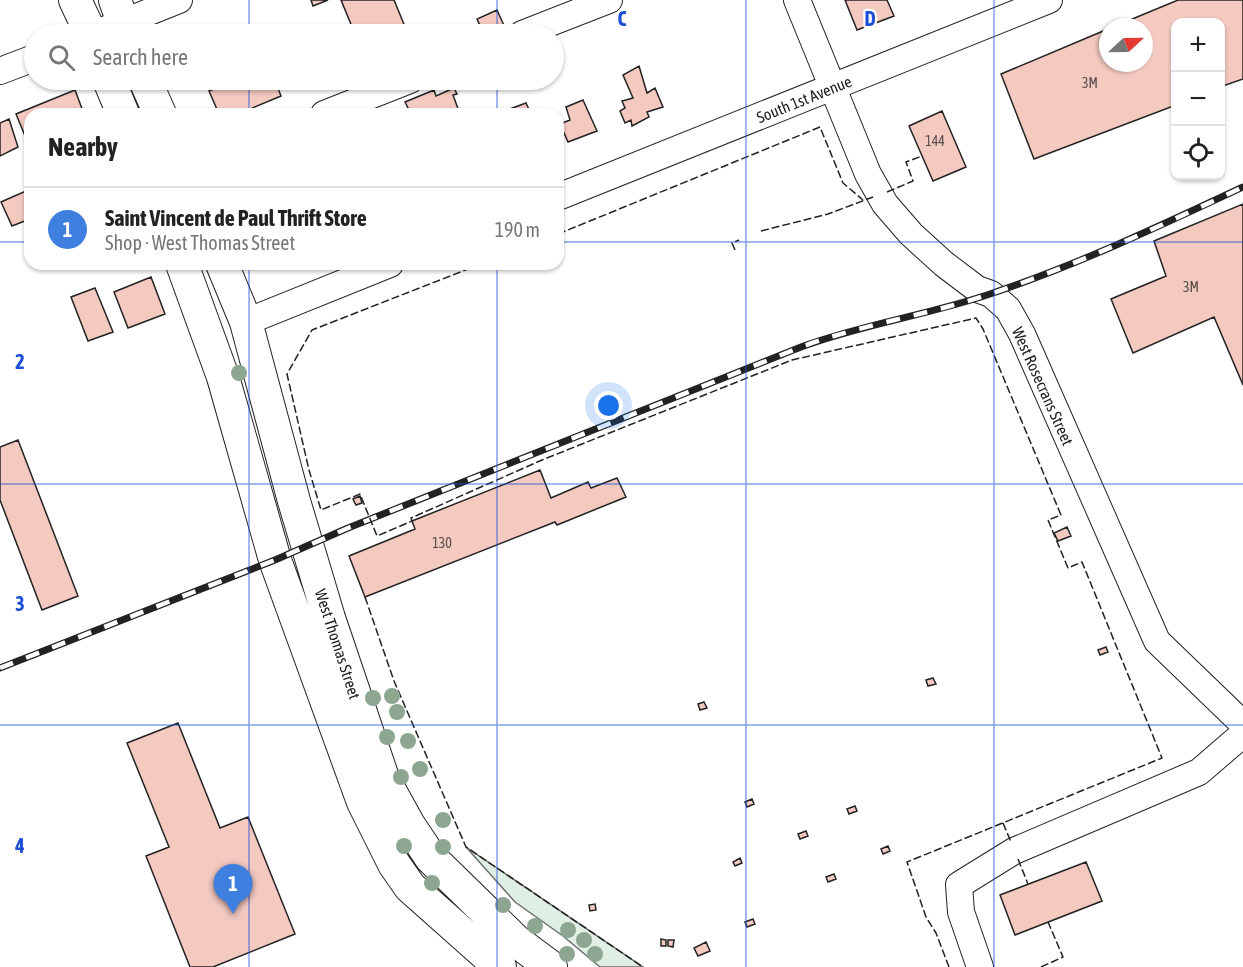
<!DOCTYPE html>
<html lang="en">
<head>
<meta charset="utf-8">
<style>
  :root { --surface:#fff; --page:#f6f6f6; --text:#222; --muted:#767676; --line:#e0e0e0; --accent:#0f766e }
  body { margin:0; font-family:"Asap Condensed",sans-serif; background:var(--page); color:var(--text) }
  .controls { position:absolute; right:18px; top:18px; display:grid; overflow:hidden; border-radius:12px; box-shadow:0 2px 4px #0004 }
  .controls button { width:54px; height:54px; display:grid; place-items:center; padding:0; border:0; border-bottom:2px solid var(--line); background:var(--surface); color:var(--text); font:30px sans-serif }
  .compass { position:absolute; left:1099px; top:18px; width:54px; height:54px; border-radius:50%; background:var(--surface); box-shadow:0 2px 4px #0004; rotate:68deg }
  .you { position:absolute; left:609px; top:406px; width:21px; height:21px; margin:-15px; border:4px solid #fff; border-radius:50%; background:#1a73e8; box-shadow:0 0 0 9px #1a73e833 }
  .badge { display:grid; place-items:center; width:39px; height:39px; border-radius:50%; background:var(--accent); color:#fff; font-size:20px; font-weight:700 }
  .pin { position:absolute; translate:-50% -50px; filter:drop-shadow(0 2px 3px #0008) }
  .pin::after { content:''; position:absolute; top:32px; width:21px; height:18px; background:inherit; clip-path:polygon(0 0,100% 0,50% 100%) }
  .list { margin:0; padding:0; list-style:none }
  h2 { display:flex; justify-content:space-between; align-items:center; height:78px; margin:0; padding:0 24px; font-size:26px }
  h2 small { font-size:20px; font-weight:400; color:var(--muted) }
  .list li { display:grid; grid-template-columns:39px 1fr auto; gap:18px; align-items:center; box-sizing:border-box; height:84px; padding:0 24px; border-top:2px solid var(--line) }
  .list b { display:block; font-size:22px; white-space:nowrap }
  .list p { margin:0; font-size:20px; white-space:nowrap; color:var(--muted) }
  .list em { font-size:20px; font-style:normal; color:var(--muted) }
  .icon { flex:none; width:33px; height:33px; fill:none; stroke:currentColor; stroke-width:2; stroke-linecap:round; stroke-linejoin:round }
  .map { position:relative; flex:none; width:1243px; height:967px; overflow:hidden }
  .search { position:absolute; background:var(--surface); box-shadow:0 2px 4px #0004; left:24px; top:24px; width:540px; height:66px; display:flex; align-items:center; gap:15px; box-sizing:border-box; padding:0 21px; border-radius:33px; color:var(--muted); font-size:22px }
  .panel { position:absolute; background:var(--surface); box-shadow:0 2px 4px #0004; left:24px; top:108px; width:540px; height:162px; border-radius:18px }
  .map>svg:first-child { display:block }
  .green { fill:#e0efe3; stroke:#6f6f6f; stroke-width:1.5 }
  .building { fill:#f3c9c0; stroke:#222; stroke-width:1.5 }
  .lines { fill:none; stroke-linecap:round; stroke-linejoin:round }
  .minor-casing { stroke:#222; stroke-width:28 }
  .major-casing { stroke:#222; stroke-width:34 }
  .minor { stroke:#fff; stroke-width:26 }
  .major { stroke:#fff; stroke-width:32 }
  .rail-casing { stroke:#222; stroke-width:7 }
  .rail { stroke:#fff; stroke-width:4.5; stroke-dasharray:14; stroke-linecap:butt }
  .fence { stroke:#222; stroke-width:1.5; stroke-dasharray:8 3; stroke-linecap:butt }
  .tree { fill:#8da692 }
  .grid { fill:none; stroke:#1d4ed8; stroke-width:1.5; stroke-opacity:0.55 }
  .labels { text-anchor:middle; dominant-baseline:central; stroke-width:4.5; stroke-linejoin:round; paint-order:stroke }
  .number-label { font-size:14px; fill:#564c4a }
  .street-label { font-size:16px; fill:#222; stroke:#fff }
  .grid-label { font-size:20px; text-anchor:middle; font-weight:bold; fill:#1d4ed8; stroke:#fff; stroke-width:4.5; stroke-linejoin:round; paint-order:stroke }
</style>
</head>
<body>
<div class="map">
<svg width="1243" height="967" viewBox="0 0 1243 967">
  <rect width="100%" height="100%" fill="#fff"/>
  <path class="green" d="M466,847L643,967H600L563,936L515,902Z"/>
  <path class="building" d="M311,0H328L313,6Z
    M341,0H394L408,34H355Z
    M845,0H887L894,16L857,30Z
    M1178,0H1243V79L1220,87V22H1176V105L1034,159L1001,74L1108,29V63H1144V27H1113Z
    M497,10L506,30L496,34H484L477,19Z
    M639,66L647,93L655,88L663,107L647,112L649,117L632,126L631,120L625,123L620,111L625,108L622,101L633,98L623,75Z
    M237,80H275L281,96L238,114H219L209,91Z
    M454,88L457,94L453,95L460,114H411L405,102L434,90L436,96Z
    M75,90L84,114H30V148L16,114Z
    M583,100L597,131L568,142L560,124L570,120L566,107Z
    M526,103L531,114H500L499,113Z
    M942,111L966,167L933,181L909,126Z
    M9,119L18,147L0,156V123Z
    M28,190L30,219L12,226L1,202Z
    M1243,204V385L1214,317L1133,353L1111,299L1166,276L1154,241Z
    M151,277L165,314L128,328L114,292Z
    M95,288L113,332L88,341L71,297Z
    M18,440L78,596L42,610L0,500V447Z
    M540,470L551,498L588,482L591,488L617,478L626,497L557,525L555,522L365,597L349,556L415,529L412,521Z
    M360,496L362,503L356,505L353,499Z
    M1067,527L1071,536L1058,541L1054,533Z
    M1106,647L1108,652L1100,655L1098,650Z
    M933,678L936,684L928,686L926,680Z
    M704,702L707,708L700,710L698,704Z
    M178,723L220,828L248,817L295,934L213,967H190L146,856L169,847L127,743Z
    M752,799L754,804L747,807L745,802Z
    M855,806L857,811L849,814L847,809Z
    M806,831L808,836L800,839L798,834Z
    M888,846L890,851L883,854L881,849Z
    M740,858L742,863L735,866L733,862Z
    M1086,862L1102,901L1015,935L1000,895Z
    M834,874L836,879L828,882L826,877Z
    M595,904L596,910L590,911L589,905Z
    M753,919L755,924L747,927L745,922Z
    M661,939L666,940V946H661Z
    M668,940H674L673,947L668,946Z
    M706,942L710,951L698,956L694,948Z"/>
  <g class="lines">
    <defs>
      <path id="minor" d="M797,0L868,174L885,204L911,234L944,264L977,289L991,294L1008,309L1022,334L1157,641L1243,724
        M94,34L179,0
        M522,34L609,0
        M0,71L34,58
        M324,114L410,80
        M558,197L1049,0
        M246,322L390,264
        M980,967L961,912L959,885L1014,851L1199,772L1243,734"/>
      <path id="major" d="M75,0L91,34
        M115,0L127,34
        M109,80L123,114
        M145,80L160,114
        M182,264L223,377L275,560L363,802L394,864L410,887L500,967
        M222,264L246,322L294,501L329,618L383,778L409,825L431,858L515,940L551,967"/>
    </defs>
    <use href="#minor" class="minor-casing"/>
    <use href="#major" class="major-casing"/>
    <use href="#minor" class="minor"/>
    <use href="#major" class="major"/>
    <defs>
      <path id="rail" d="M0,668L275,560L348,528L801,347C863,324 928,315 990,294C1077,265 1160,226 1243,187"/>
    </defs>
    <use href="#rail" class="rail-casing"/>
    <use href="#rail" class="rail"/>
    <path class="fence" d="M887,192L913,181L906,162L922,156
      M761,231L828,214L873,197
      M558,234L820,127L843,183L863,200
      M735,250L732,243L739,240
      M481,264L312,330L287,374L309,470L321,510L360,494L377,536L412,521L411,518L542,460L792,360L976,318L983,329L1061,515L1048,520L1068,568L1082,562L1162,758L907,862L926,917L936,933L949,967
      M365,597L394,681L466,847L643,967
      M1003,823L1011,842
      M1018,859L1028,884
      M1041,967L1063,957L1048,922"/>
  </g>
  <g class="tree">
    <circle cx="239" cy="373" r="8"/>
    <circle cx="392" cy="696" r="8"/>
    <circle cx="373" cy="698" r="8"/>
    <circle cx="397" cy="712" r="8"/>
    <circle cx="387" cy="737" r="8"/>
    <circle cx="408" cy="741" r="8"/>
    <circle cx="420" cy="769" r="8"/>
    <circle cx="401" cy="777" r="8"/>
    <circle cx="443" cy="820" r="8"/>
    <circle cx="404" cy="846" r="8"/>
    <circle cx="443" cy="847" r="8"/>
    <circle cx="432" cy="883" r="8"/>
    <circle cx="503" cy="905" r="8"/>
    <circle cx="535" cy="926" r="8"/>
    <circle cx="568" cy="930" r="8"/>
    <circle cx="584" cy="940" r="8"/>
    <circle cx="567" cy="954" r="8"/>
    <circle cx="595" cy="954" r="8"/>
  </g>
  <path class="grid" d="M249,0V34M497,0V34M746,0V967M994,0V967M249,80V114M497,80V114M0,242H30M558,242H1243M249,264V967M497,264V967M0,484H1243M0,725H1243"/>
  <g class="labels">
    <g class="number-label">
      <text x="1090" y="83">3M</text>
      <text x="935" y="141">144</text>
      <text x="1191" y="287">3M</text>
      <text x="442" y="543">130</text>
    </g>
    <g class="street-label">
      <text transform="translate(804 99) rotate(-22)">South 1st Avenue</text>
      <text transform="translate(1043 386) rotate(66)">West Rosecrans Street</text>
      <text transform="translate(338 644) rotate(72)">West Thomas Street</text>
    </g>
  </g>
  <g class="grid-label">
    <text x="622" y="26">C</text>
    <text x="870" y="26">D</text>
    <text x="20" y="369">2</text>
    <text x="20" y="611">3</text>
    <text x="20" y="853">4</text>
  </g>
</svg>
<div class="controls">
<button>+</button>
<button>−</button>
<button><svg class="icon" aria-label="locate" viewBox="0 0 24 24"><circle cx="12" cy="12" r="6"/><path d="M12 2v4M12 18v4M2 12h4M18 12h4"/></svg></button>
</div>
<svg class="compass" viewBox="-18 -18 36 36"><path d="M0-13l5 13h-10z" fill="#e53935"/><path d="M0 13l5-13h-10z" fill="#767676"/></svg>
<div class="you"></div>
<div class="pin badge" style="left:233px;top:914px;background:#3f7fe0">1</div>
<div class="search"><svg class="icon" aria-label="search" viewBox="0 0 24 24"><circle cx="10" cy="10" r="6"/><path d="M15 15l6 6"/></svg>Search here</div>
<section class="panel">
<h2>Nearby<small></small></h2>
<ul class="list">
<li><span class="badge" style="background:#3f7fe0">1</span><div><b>Saint Vincent de Paul Thrift Store</b><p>Shop · West Thomas Street</p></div><em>190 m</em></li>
</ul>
</section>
</div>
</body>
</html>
